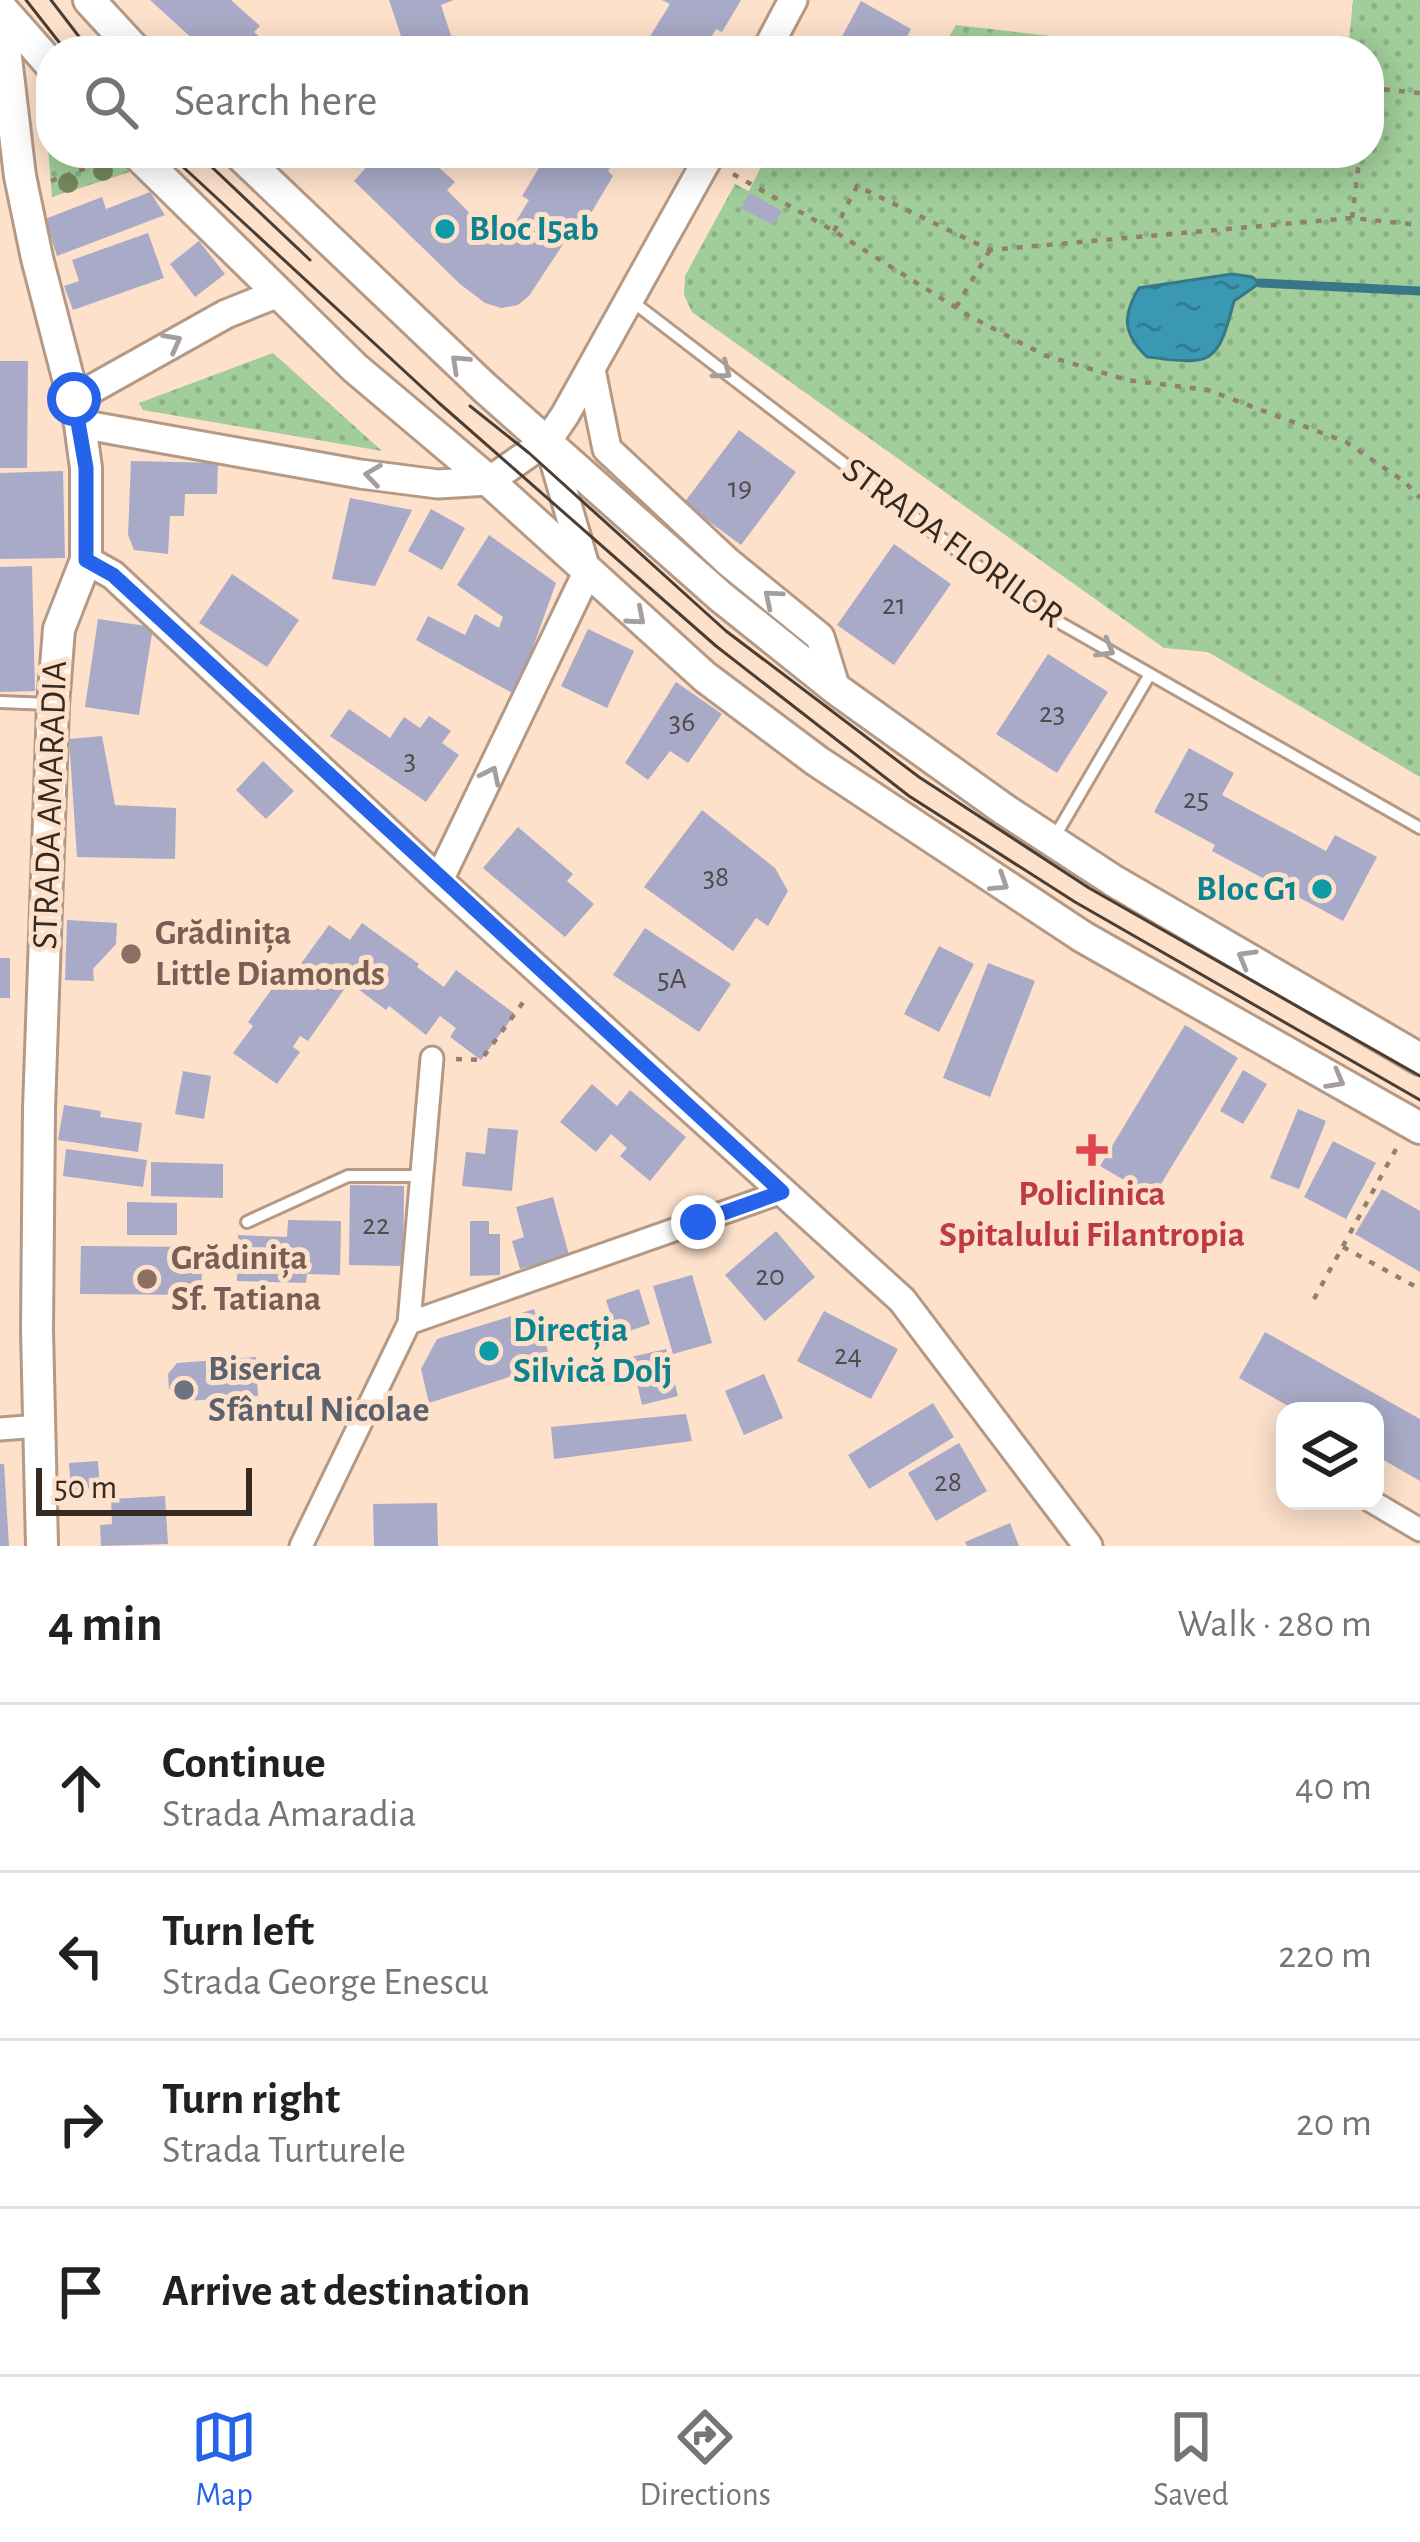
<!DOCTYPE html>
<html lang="en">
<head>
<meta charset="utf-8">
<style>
  :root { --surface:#fff; --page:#f2f2f2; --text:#202124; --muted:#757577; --line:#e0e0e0; --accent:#2563eb }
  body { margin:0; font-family:"Alegreya Sans",sans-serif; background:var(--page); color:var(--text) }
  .controls { position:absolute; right:36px; bottom:36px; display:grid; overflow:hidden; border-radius:24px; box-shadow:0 6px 30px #0003 }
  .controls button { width:108px; height:108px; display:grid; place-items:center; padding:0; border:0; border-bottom:3px solid var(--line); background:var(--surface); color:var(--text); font:60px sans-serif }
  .scale { position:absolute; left:36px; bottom:30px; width:216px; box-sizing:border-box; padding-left:12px; border:6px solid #352a22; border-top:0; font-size:33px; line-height:42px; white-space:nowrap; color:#352a22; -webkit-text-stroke:9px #fde1cb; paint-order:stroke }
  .stop { position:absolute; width:36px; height:36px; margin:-27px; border:9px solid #2563eb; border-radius:50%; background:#fff }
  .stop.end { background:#2563eb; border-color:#fff; box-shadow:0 3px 12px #0008 }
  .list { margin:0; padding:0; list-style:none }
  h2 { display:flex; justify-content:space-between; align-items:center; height:156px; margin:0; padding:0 48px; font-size:51px }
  h2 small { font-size:39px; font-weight:400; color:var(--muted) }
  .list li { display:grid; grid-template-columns:78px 1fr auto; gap:36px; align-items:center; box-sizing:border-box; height:168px; padding:0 48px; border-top:3px solid var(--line) }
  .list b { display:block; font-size:45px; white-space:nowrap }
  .list p { margin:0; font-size:39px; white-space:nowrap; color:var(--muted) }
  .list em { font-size:39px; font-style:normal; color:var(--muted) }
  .icon { flex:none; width:66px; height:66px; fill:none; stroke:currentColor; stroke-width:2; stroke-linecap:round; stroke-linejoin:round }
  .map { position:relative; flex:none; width:1420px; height:1546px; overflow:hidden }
  .search { position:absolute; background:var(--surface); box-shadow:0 6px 30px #0003; left:36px; right:36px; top:36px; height:132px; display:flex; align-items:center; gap:30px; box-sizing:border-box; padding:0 42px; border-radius:48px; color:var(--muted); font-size:45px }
  .sheet { height:828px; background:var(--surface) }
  nav { display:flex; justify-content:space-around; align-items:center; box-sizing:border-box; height:168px; border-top:3px solid var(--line); background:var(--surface); font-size:33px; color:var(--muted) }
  nav a { display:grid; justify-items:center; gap:6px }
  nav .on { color:var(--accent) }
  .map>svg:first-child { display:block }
  .grass { fill:url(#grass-dots) }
  .water { fill:url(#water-ripples); stroke:#387788; stroke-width:3 }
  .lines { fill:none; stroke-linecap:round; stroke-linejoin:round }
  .stream { stroke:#387788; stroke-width:9 }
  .building { fill:#a8aac7 }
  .service-casing { stroke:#b49985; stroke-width:16 }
  .minor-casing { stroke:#b49985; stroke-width:27 }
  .tertiary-casing { stroke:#b49985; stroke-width:33 }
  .secondary-casing { stroke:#b49985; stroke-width:36 }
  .path { stroke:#927f70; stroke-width:4.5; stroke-dasharray:6 9; stroke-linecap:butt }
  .service { stroke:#fff; stroke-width:10 }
  .minor { stroke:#fff; stroke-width:21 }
  .tertiary { stroke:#fff; stroke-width:27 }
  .secondary { stroke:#fff; stroke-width:30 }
  .tram { stroke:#4a3d34; stroke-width:3 }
  .tree { fill:#77875d }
  .oneway { stroke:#a49f9c }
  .route { stroke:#2563eb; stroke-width:15 }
  .culture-dot { fill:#0f9aa8; stroke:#fde1cb; stroke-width:4.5 }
  .education-dot { fill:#8d6e63; stroke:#fde1cb; stroke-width:4.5 }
  .health-dot { fill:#e0444e; stroke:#fde1cb; stroke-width:4.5 }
  .worship-dot { fill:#6b7280; stroke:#fde1cb; stroke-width:4.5 }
  .labels { text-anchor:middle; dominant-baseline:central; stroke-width:10; stroke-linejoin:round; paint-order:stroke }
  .number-label { font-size:30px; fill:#524a4b }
  .culture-label { font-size:36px; font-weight:bold; fill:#0d838f; stroke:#fde1cb; text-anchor:start }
  .street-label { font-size:36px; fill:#352a22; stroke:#fde1cb }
  .education-label { font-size:36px; font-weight:bold; fill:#785e54; stroke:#fde1cb; text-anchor:start }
  .health-label { font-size:36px; font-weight:bold; fill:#be3a42; stroke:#fde1cb }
  .worship-label { font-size:36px; font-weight:bold; fill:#5b616d; stroke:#fde1cb; text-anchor:start }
</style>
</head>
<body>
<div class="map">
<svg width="1420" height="1546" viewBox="0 0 1420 1546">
  <defs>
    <pattern id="grass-dots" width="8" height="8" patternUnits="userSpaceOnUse" patternTransform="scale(3)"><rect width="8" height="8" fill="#a0cd99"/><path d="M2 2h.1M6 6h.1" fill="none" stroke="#8ab084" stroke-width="1.8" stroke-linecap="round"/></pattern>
    <pattern id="water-ripples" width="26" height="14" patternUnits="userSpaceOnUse" patternTransform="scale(3)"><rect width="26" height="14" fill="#3a98b3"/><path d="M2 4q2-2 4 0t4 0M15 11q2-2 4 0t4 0" fill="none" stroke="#327c91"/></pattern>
  </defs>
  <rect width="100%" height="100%" fill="#fde1cb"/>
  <path class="grass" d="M1353,0H1420V777L1208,652L1164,648L692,312L684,295L685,276L735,184L749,191L768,153H1369V51H1348Z
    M956,25L1179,51H1180H941Z
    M51,132V153H112L133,171L52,197L47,135Z
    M273,353L382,451L143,410L139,403Z"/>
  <path class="water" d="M1232,274L1252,277L1260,283L1234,301C1217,366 1212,365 1147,357C1123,334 1122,316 1139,288Z"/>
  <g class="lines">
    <path class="stream" d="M1260,283L1420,291"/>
  </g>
  <path class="building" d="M150,0H231L260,26L254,32L275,51H206Z
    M389,0H454L441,5L456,51H406Z
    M662,0H741L722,32L716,29L703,51H641L670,4Z
    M861,1L911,29L899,51H851L838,44Z
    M379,153H411L421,162L426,156L455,182L447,190L497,241L513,226L529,200L522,196L548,153H619L608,171L613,176L581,230L575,226L529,296L518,305L501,308L485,303L460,284L354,181Z
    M150,192L165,215L57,256L45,219L102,197L106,209Z
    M750,193L782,211L773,225L741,208Z
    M148,233L164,278L73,310L64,286L79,281L72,260Z
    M199,241L225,274L195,297L170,264Z
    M0,361H28L27,468H0Z
    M739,430L796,472L741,545L684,503Z
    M131,461L218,463L217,494H185L184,516H170L168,554L134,550L128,535Z
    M63,471L65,558L0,559V473Z
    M350,498L412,510L375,586L332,579Z
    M431,509L465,528L442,570L408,551Z
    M489,535L556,583L516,695L416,640L428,616L465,635L475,614L499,628L503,617L457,585Z
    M894,544L951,584L894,665L837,625Z
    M32,566L35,691L0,692V567Z
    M232,574L299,620L267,667L199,623Z
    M98,619L153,627L139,715L85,707Z
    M588,629L634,651L607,708L561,686Z
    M1048,654L1108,692L1057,773L996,734Z
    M676,682L722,714L688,763L670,751L648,780L625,763Z
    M349,709L390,738L404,717L420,728L429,716L451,731L442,743L459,755L426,802L330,736Z
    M102,736L115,805L176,808L175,859L77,857L69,739Z
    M1189,748L1234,773L1222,795L1326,851L1335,835L1377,857L1343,921L1212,851L1215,845L1154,812Z
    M263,761L294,791L266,819L236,790Z
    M702,810L775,868L788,891L768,926L756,918L733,951L644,887Z
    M518,827L573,874L567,881L594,904L565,937L483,868Z
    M67,920L117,923L116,944L93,969L94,981L65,980Z
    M362,923L419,964L417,967L444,987L456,970L515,1014L481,1060L450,1037L456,1028L440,1016L426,1035L389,1006L386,1010L354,986L360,978L355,974L308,1041L300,1036L293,1047L300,1052L277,1084L233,1053L253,1026L248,1022L282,975L289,980L329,925L350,940Z
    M645,928L731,984L699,1032L613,975Z
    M939,946L974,964L939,1032L904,1014Z
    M0,958H10V998H0Z
    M988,963L1035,981L990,1097L943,1078Z
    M1185,1025L1238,1058L1153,1197L1100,1166Z
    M1243,1070L1267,1084L1243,1124L1220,1111Z
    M183,1071L211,1076L204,1119L175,1114Z
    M592,1084L617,1106L630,1090L686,1137L650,1181L620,1156L627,1148L611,1134L596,1152L560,1122Z
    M64,1105L101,1111L100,1117L142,1123L138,1152L58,1140Z
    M1298,1109L1326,1121L1299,1189L1270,1178Z
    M488,1128L518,1130L512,1191L462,1186L466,1152L485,1154Z
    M1333,1141L1376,1163L1346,1219L1304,1197Z
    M66,1149L147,1160L143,1187L63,1176Z
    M151,1162L223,1164V1198L151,1196Z
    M350,1185L404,1186L403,1266L349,1265Z
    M1382,1189L1420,1211V1272L1355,1234Z
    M553,1197L569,1255L520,1269L512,1241L524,1237L516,1207Z
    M127,1202L177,1203V1235H127Z
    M288,1220L341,1221L340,1275L307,1274L306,1283L237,1281L238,1235L287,1237Z
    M470,1221H489V1234H500V1275L470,1276Z
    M776,1231L815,1277L765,1321L725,1275Z
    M81,1246L201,1247L202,1295L80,1294Z
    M692,1275L712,1343L673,1354L653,1286Z
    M639,1289L650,1324L617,1335L606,1300Z
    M534,1309L552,1363L429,1403L421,1369L437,1339Z
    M824,1311L898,1349L871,1399L797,1361Z
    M1265,1332L1420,1419V1481L1375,1455V1411H1297L1239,1378Z
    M666,1349L678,1396L642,1405L631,1357Z
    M256,1357L258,1396L186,1401L169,1389L168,1374L177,1363Z
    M764,1374L783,1418L744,1435L725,1391Z
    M933,1403L954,1437L869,1489L848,1455Z
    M686,1414L692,1441L554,1459L551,1427Z
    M959,1443L987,1491L936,1521L908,1473Z
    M98,1461L100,1488L71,1490L69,1463Z
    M0,1464H4L9,1546H0Z
    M165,1496L168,1544L101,1546L100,1525L112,1524L111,1499Z
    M437,1503L438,1546H374L373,1504Z
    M1010,1523L1019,1546H967L965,1542Z"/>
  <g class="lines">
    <defs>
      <path id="service" d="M633,302L1027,604L1420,828
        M0,702L50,704
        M1054,838L1150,674
        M247,1222L348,1176H422"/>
      <path id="minor" d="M409,1323L782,1192
        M0,1429L39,1426
        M1371,1501L1420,1530
        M301,1546L409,1323L432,1058"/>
      <path id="tertiary" d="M766,51L793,0
        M591,370L607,449L728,562L820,637L836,689
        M74,399L226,314L276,294
        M80,424L360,474L438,484L489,481L548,440L565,415L711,153
        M86,560L113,575L439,880L902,1300L1088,1546
        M439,880L587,573L549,443"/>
      <path id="secondary" d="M89,0L136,51
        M0,7L20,176L37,258L80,424L86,468V560L59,629L53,705L39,1109L37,1330L42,1546
        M0,7L51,65
        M136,153L355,368L489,481L705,677L817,761L1083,937L1420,1128
        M238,153L485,388L721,597L836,689L1005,810L1114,881L1420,1059"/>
    </defs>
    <use href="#service" class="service-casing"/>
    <use href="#minor" class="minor-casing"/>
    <use href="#tertiary" class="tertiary-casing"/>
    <use href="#secondary" class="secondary-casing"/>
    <path class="path" d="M1369,88L1420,93
      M733,174L834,231L971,317L1044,355L1127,380L1208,390L1346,442L1405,482L1420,498
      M51,181L108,160
      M1352,218L1360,153
      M834,231L857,186L990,250L1352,218L1420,225
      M956,307L990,250
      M456,1059L481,1060L527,997
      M1343,1247L1420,1289
      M1314,1299L1396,1149"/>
    <use href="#service" class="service"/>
    <use href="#minor" class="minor"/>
    <use href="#tertiary" class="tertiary"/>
    <use href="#secondary" class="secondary"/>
    <path class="tram" d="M26,0L66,51
      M51,0L90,51
      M168,153L439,403L716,646L909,796L1075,902L1420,1100
      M197,153L310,260
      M470,406L529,453L726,631L919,777L1089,888L1420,1076"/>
  </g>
  <g class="tree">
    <circle cx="103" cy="171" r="10"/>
    <circle cx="68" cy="183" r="10"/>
  </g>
  <defs><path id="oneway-chevron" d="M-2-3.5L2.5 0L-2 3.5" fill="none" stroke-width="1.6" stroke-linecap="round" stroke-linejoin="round" transform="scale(3)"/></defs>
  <g class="oneway">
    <use href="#oneway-chevron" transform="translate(173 342) rotate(-28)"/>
    <use href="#oneway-chevron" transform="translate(459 363) rotate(-137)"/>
    <use href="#oneway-chevron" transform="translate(723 371) rotate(37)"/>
    <use href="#oneway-chevron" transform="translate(373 475) rotate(-172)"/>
    <use href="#oneway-chevron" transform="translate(772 598) rotate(-140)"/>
    <use href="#oneway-chevron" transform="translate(637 617) rotate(41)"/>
    <use href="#oneway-chevron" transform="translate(1106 649) rotate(30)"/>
    <use href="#oneway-chevron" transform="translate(491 775) rotate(-64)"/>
    <use href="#oneway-chevron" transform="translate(1000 883) rotate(33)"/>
    <use href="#oneway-chevron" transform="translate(1246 958) rotate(-150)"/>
    <use href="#oneway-chevron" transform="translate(1336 1080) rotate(29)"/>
  </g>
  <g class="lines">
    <path class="route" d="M74,399L86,468V560L113,575L782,1192L698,1222"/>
  </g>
  <g class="culture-dot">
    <circle cx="445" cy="229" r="12"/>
    <circle cx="1322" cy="889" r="12"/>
    <circle cx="489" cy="1351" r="12"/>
  </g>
  <g class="education-dot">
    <circle cx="131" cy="954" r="12"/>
    <circle cx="147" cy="1279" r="12"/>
  </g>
  <path class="health-dot" d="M1086 1132h12v12h12v12h-12v12h-12v-12h-12v-12h12z"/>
  <circle class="worship-dot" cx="184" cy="1390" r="12"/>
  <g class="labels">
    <g class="number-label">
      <text x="740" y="488">19</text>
      <text x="894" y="605">21</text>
      <text x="1052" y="713">23</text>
      <text x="682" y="722">36</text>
      <text x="410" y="760">3</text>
      <text x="1196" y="799">25</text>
      <text x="716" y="877">38</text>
      <text x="672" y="979">5A</text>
      <text x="376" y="1225">22</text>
      <text x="770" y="1276">20</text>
      <text x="848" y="1355">24</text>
      <text x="948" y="1482">28</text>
    </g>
    <g class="culture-label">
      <text x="469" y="229">Bloc I5ab</text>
      <text x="1298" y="889" text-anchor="end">Bloc G1</text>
      <text x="513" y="1330">Direcția<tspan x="513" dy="41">Silvică Dolj</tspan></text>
    </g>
    <g class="street-label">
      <text transform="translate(953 543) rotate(36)">STRADA FLORILOR</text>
      <text transform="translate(50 805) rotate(-88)">STRADA AMARADIA</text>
    </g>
    <g class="education-label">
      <text x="155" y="933">Grădinița<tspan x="155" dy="41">Little Diamonds</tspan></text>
      <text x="171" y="1258">Grădinița<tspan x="171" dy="41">Sf. Tatiana</tspan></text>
    </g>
    <g class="health-label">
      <text x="1092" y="1194">Policlinica<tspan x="1092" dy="41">Spitalului Filantropia</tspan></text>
    </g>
    <g class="worship-label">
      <text x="208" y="1369">Biserica<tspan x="208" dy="41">Sfântul Nicolae</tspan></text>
    </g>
  </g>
</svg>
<div class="controls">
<button><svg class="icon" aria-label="layers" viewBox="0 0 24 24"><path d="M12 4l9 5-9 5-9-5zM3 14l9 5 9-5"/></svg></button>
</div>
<div class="scale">50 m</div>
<div class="stop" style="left:74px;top:399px"></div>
<div class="stop end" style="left:698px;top:1222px"></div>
<div class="search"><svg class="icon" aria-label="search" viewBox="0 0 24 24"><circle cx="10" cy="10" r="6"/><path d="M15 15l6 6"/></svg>Search here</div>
</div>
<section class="sheet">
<h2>4 min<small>Walk · 280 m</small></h2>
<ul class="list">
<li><svg class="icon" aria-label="ahead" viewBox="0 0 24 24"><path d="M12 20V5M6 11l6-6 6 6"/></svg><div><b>Continue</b><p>Strada Amaradia</p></div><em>40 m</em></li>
<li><svg class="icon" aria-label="left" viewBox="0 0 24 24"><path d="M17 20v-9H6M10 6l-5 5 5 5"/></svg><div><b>Turn left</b><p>Strada George Enescu</p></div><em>220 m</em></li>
<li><svg class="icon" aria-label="right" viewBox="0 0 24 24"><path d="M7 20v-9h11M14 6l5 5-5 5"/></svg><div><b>Turn right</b><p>Strada Turturele</p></div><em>20 m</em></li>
<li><svg class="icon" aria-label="arrive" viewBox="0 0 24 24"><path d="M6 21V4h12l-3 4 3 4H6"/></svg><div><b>Arrive at destination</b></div></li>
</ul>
</section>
<nav>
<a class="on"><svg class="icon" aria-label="map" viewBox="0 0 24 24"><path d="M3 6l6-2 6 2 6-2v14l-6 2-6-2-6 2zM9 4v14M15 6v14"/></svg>Map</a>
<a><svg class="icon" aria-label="directions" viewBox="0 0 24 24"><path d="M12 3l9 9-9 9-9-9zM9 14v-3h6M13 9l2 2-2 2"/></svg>Directions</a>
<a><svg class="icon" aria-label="saved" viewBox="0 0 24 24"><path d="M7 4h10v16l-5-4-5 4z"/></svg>Saved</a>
</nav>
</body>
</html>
